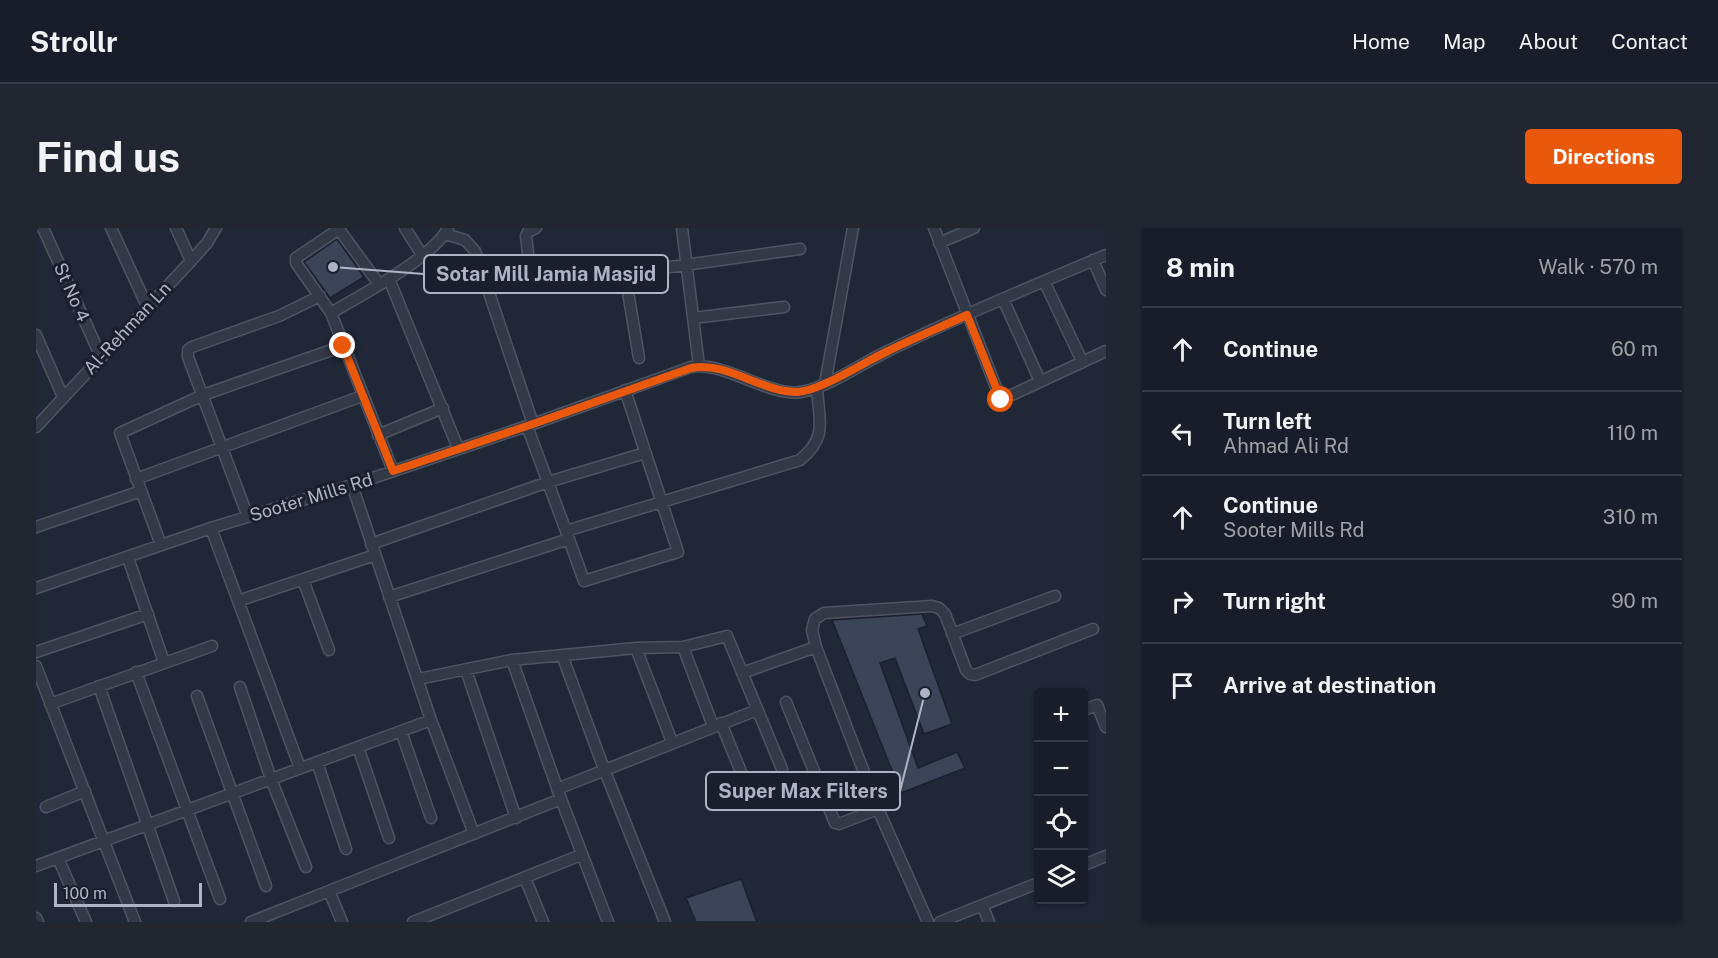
<!DOCTYPE html>
<html lang="en">
<head>
<meta charset="utf-8">
<style>
  :root { --surface:#181d29; --page:#212631; --text:#f1f3f6; --muted:#9fa2a8; --line:#363b46; --accent:#ea580c }
  body { margin:0; font-family:"Public Sans",sans-serif; background:var(--page); color:var(--text) }
  .controls { position:absolute; right:18px; bottom:18px; display:grid; overflow:hidden; border-radius:6px; box-shadow:0 2px 4px #0004 }
  .controls button { width:54px; height:54px; display:grid; place-items:center; padding:0; border:0; border-bottom:2px solid var(--line); background:var(--surface); color:var(--text); font:30px sans-serif }
  .scale { position:absolute; left:18px; bottom:15px; width:148px; box-sizing:border-box; padding-left:6px; border:3px solid #aeb4c4; border-top:0; font-size:16px; line-height:21px; white-space:nowrap; color:#aeb4c4; -webkit-text-stroke:4px #191f2c; paint-order:stroke }
  .stop { position:absolute; width:18px; height:18px; margin:-14px; border:4px solid #ea580c; border-radius:50%; background:#fff }
  .stop.end { background:#ea580c; border-color:#fff; box-shadow:0 2px 6px #0008 }
  .list { margin:0; padding:0; list-style:none }
  h2 { display:flex; justify-content:space-between; align-items:center; height:78px; margin:0; padding:0 24px; font-size:26px }
  h2 small { font-size:20px; font-weight:400; color:var(--muted) }
  .list li { display:grid; grid-template-columns:39px 1fr auto; gap:18px; align-items:center; box-sizing:border-box; height:84px; padding:0 24px; border-top:2px solid var(--line) }
  .list b { display:block; font-size:22px; white-space:nowrap }
  .list p { margin:0; font-size:20px; white-space:nowrap; color:var(--muted) }
  .list em { font-size:20px; font-style:normal; color:var(--muted) }
  .icon { flex:none; width:33px; height:33px; fill:none; stroke:currentColor; stroke-width:2; stroke-linecap:round; stroke-linejoin:round }
  .map { position:relative; flex:none; width:1070px; height:694px; overflow:hidden; border-radius:6px }
  header { display:flex; align-items:center; gap:36px; box-sizing:border-box; height:84px; padding:0 30px; background:var(--surface); border-bottom:2px solid var(--line) }
  header strong { font-size:28px }
  nav { display:flex; gap:33px; margin-inline-start:auto; font-size:21px }
  .intro { display:flex; align-items:center; justify-content:space-between; box-sizing:border-box; height:144px; padding:0 36px }
  h1 { margin:0; font-size:42px }
  .button { padding:15px 27px; border-radius:6px; background:var(--accent); color:#fff; font-size:21px; font-weight:700 }
  main { display:flex; gap:36px; padding:0 36px }
  aside { flex:1; background:var(--surface); border-radius:6px; box-shadow:0 2px 4px #0004 }
  .map>svg:first-child { display:block }
  .building { fill:#3c4457; stroke:#1b212e; stroke-width:1.5 }
  .lines { fill:none; stroke-linecap:round; stroke-linejoin:round }
  .minor-casing { stroke:#4e5462; stroke-width:13 }
  .minor { stroke:#343947; stroke-width:10 }
  .route { stroke:#ea580c; stroke-width:8 }
  .labels { text-anchor:middle; dominant-baseline:central; stroke-width:6; stroke-linejoin:round; paint-order:stroke }
  .street-label { font-size:18px; fill:#aeb4c4; stroke:#191f2c }
  .leader { fill:none; stroke:#aeb4c4; stroke-width:2 }
  .callout-dot { fill:#aeb4c4; stroke:#191f2c; stroke-width:2 }
  .callout { fill:#191f2c; stroke:#aeb4c4; stroke-width:2 }
  .callout-label { font-size:20px; text-anchor:middle; font-weight:bold; fill:#aeb4c4 }
</style>
</head>
<body>
<header>
<strong>Strollr</strong>
<nav><a>Home</a><a>Map</a><a>About</a><a>Contact</a></nav>
</header>
<div class="intro"><h1>Find us</h1><a class="button">Directions</a></div>
<main>
<div class="map">
<svg width="1070" height="694" viewBox="0 0 1070 694">
  <rect width="100%" height="100%" fill="#202737"/>
  <path class="building" d="M301,11L328,49L294,70L268,34Z
    M886,386L891,398L882,401L916,496L888,506L859,430L844,435L882,540L921,524L929,540L865,565L796,392Z
    M705,651L721,694H660L650,670Z"/>
  <g class="lines">
    <defs>
      <path id="minor" d="M7,0L65,129
        M75,0L111,78
        M140,0L155,33
        M302,0L343,56
        M369,0L386,27
        M646,0L663,138
        M898,0L965,172L1070,123
        M409,6L429,12L439,23L497,196
        M903,15L938,0
        M492,25L490,8L492,4L500,0
        M1057,32L1070,62
        M589,46L603,130
        M353,51L422,220
        M1008,53L1046,133
        M512,56L764,21
        M967,71L1004,153
        M295,85L260,35V30L303,1
        M657,90L748,79
        M0,107L27,169
        M789,156L817,0
        M491,198L530,303L764,232C792,209 783,193 781,160
        M0,199L155,33L171,15L180,0
        M342,207L407,180
        M357,243L295,85C325,67 397,30 412,0
        M100,251L326,168
        M316,257L395,492L438,606
        M212,289L152,129V122L156,119L243,88L284,68
        M0,299L105,263
        M175,300L264,540
        M530,303L548,353L642,324L589,162
        M335,316L512,254L609,225
        M125,317L84,205L167,167L307,118
        M92,330L128,434
        M267,352L293,422
        M0,360L175,300L316,257L497,196L655,139C689,133 733,169 765,164C793,159 826,135 852,123C923,88 997,58 1070,27
        M353,369L533,311
        M202,373L339,327
        M916,406L1019,368
        M647,419L677,498
        M600,420L636,514
        M0,424L112,386
        M526,427L568,541L629,694
        M0,438L99,694
        M430,442L480,590
        M100,444L184,671
        M706,445L780,419
        M382,451L476,432L600,420L647,419L691,408L746,541
        M63,458L138,673
        M204,459L235,551L270,639
        M161,468L230,658
        M750,474L799,595L803,596L842,581
        M14,476L176,418
        M1048,482L1061,477L1070,499
        M685,495L712,561
        M365,503L395,590
        M322,519L353,610
        M281,534L310,621
        M521,561L721,482
        M525,571L572,694
        M10,579L49,563
        M22,630L50,694
        M1048,637L1070,628
        M0,638L395,492
        M489,650L507,694
        M293,663L525,571L476,432
        M947,679L953,694
        M0,690L2,694
        M215,694L293,663L306,694
        M377,694L545,627
        M892,694L842,581L780,419L776,402L779,391L788,385L896,378L903,380L909,386L930,442L934,446L939,447L1057,401
        M904,694L1002,655"/>
    </defs>
    <use href="#minor" class="minor-casing"/>
    <use href="#minor" class="minor"/>
  </g>
  <g class="lines">
    <path class="route" d="M307,118L357,243L497,196L655,140C691,133 725,164 761,164C783,164 830,133 852,123C878,110 905,99 931,87L965,172"/>
  </g>
  <g class="labels">
    <g class="street-label">
      <text transform="translate(36 64) rotate(66)">St No 4</text>
      <text transform="translate(91 100) rotate(-47)">Al-Rehman Ln</text>
      <text transform="translate(275 269) rotate(-17)">Sooter Mills Rd</text>
    </g>
  </g>
  <path class="leader" d="M297 39L388 46M889 465L864 563"/>
  <g class="callout-dot">
    <circle cx="297" cy="39" r="6"/>
    <circle cx="889" cy="465" r="6"/>
  </g>
  <g class="callout">
    <rect x="388" y="27" width="244" height="38" rx="6"/>
    <rect x="670" y="544" width="194" height="38" rx="6"/>
  </g>
  <g class="callout-label">
    <text x="510" y="53">Sotar Mill Jamia Masjid</text>
    <text x="767" y="570">Super Max Filters</text>
  </g>
</svg>
<div class="controls">
<button>+</button>
<button>−</button>
<button><svg class="icon" aria-label="locate" viewBox="0 0 24 24"><circle cx="12" cy="12" r="6"/><path d="M12 2v4M12 18v4M2 12h4M18 12h4"/></svg></button>
<button><svg class="icon" aria-label="layers" viewBox="0 0 24 24"><path d="M12 4l9 5-9 5-9-5zM3 14l9 5 9-5"/></svg></button>
</div>
<div class="scale">100 m</div>
<div class="stop" style="left:965px;top:172px"></div>
<div class="stop end" style="left:307px;top:118px"></div>
</div>
<aside>
<h2>8 min<small>Walk · 570 m</small></h2>
<ul class="list">
<li><svg class="icon" aria-label="ahead" viewBox="0 0 24 24"><path d="M12 20V5M6 11l6-6 6 6"/></svg><div><b>Continue</b></div><em>60 m</em></li>
<li><svg class="icon" aria-label="left" viewBox="0 0 24 24"><path d="M17 20v-9H6M10 6l-5 5 5 5"/></svg><div><b>Turn left</b><p>Ahmad Ali Rd</p></div><em>110 m</em></li>
<li><svg class="icon" aria-label="ahead" viewBox="0 0 24 24"><path d="M12 20V5M6 11l6-6 6 6"/></svg><div><b>Continue</b><p>Sooter Mills Rd</p></div><em>310 m</em></li>
<li><svg class="icon" aria-label="right" viewBox="0 0 24 24"><path d="M7 20v-9h11M14 6l5 5-5 5"/></svg><div><b>Turn right</b></div><em>90 m</em></li>
<li><svg class="icon" aria-label="arrive" viewBox="0 0 24 24"><path d="M6 21V4h12l-3 4 3 4H6"/></svg><div><b>Arrive at destination</b></div></li>
</ul>
</aside>
</main>
</body>
</html>
